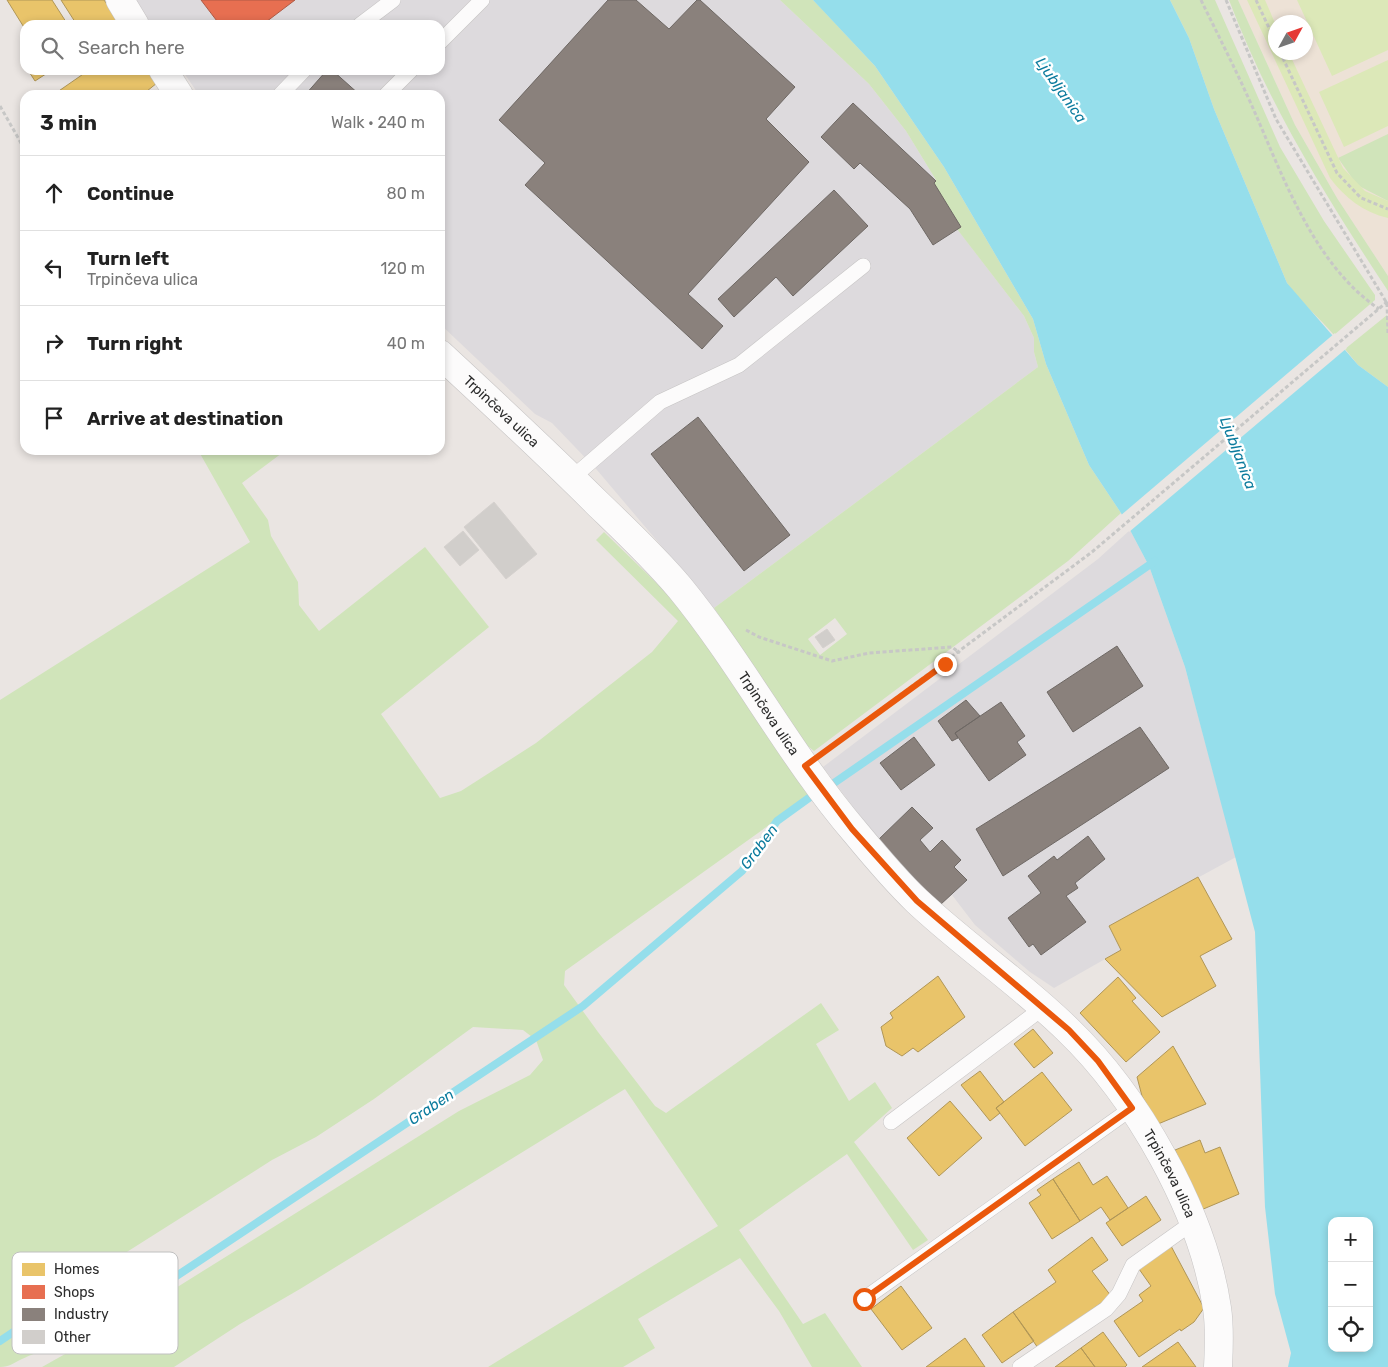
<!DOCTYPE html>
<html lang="en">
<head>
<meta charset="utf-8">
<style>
  :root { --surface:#fff; --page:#f2f2f2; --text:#222; --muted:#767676; --line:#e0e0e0 }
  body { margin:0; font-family:Rubik,sans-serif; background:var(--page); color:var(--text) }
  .controls { position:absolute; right:15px; bottom:15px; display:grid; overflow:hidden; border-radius:10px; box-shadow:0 2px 8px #0003 }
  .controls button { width:45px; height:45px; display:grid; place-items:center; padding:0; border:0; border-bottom:1px solid var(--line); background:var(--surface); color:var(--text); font:25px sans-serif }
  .compass { position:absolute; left:1268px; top:15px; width:45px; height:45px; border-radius:50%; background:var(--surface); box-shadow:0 2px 8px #0003; rotate:50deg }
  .stop { position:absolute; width:15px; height:15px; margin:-11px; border:4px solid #ea580c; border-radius:50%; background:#fff }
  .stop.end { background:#ea580c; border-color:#fff; box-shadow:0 1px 5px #0008 }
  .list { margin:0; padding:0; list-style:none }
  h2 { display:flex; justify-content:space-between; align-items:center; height:65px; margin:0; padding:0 20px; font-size:21px }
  h2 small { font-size:16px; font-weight:400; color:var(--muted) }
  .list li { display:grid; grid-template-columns:32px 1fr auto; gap:15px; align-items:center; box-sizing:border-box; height:75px; padding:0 20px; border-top:1px solid var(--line) }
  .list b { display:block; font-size:19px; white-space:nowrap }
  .list p { margin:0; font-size:16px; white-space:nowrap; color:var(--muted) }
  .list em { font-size:16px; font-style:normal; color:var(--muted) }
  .icon { flex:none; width:28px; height:28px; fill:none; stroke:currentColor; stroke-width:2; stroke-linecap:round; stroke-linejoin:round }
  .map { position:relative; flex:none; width:1388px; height:1367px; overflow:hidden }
  .search { position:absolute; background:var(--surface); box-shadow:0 2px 8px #0003; left:20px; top:20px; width:425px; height:55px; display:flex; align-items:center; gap:12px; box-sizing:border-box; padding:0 18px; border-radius:15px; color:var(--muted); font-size:19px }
  .panel { position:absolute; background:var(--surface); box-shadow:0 2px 8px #0003; left:20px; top:90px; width:425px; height:365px; border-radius:15px }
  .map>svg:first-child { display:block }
  .industrial { fill:#dddadd }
  .education { fill:#ede2d6; fill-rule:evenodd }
  .green { fill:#d0e4ba; fill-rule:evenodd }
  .pitch { fill:#dce8b8 }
  .water { fill:#95deeb; fill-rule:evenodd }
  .pier { fill:#eae5e2 }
  .homes { fill:#e9c46a; stroke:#b09657 }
  .shops { fill:#e76f51; stroke:#af5b46 }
  .industry { fill:#8a817c; stroke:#6e6864 }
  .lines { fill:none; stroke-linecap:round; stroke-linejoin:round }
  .stream { stroke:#95deeb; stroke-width:8 }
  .building { fill:#d1cecb; stroke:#d5d1ce }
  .lane-casing { stroke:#c6c4c4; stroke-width:16 }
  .street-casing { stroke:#c6c4c4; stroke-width:29 }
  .path { stroke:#c7c7c6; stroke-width:3; stroke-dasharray:4 2.5; stroke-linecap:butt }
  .lane { stroke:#fcfbfb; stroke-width:15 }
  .street { stroke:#fcfbfb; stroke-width:28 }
  .route { stroke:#ea580c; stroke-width:6 }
  .labels { text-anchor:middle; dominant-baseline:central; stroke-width:5; stroke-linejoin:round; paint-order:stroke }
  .street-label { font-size:14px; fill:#2c2c2c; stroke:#fff }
  .water-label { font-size:15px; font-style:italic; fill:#0d7c9e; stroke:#fff }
  .key { fill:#fff; stroke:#c0c0c0; stroke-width:1 }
  .key-label { font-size:14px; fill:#2c2c2c }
</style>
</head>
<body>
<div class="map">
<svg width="1388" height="1367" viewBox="0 0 1388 1367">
  <rect width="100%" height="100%" fill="#eae5e2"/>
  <path class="industrial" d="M135,0H780L869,84L906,131L936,180L934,183L961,227L958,230L1024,316L1034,338V352L1038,367L714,608L597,470L552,423L535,414L440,324V95H199L182,70H440V25H152Z
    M1130,530L1149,566L1185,667L1236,857L1109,926L1121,950L1054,988L1030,972L975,925L952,895L940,905L878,840L823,767L1098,559Z"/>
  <path class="education" d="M1238,0H1388V276L1337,198L1295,125ZM1276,22H1306V52H1276Z"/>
  <path class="green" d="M780,0H813L817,4L875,66L944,167L1033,319L1046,364L1089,465L1121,513L1068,561L814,751L805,744L714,608L1038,367L1034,352V338L1024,316L957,229L961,227L934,183L936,180L906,131L869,84ZM835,618L847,634L820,655L808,639Z
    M1170,0H1215L1280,147L1324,221L1375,295V300L1334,335C1319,317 1300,302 1287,283L1214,109L1189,38Z
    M1229,0H1238L1295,125L1337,198L1388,276V291C1326,197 1269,106 1229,0Z
    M1388,134V201L1357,185L1338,158Z
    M1387,315L1388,317V387L1358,365L1345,349Z
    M198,450H286L242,483L268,520L271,536L298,582L299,605L319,631L425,547L489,627L381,714L440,798L461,791L536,743L652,652L678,621L596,540L604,532L676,602L811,795L565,971L564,985L598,1032L655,1106L666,1113L821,1003L839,1030L816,1044L849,1101L875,1082L892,1108L854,1142L928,1240L913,1250L847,1154L739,1230L803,1324L825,1313L862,1367H812L779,1311L740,1258L638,1319L655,1348L623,1367H488L718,1226L625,1089L300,1289L240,1324L174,1367H42L115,1326L459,1111L530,1075L543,1060L536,1040L523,1030L473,1027L374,1099L316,1137L272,1160L92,1274L63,1289L72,1330C58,1347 41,1350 22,1359C13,1363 10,1367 0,1367V700L250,542Z"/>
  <path class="pitch" d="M1247,0H1265L1275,23L1276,52L1289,53L1343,168L1365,191L1388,201V218C1363,212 1345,198 1330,178Z
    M1297,0H1388V50L1332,76Z
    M1388,60V126L1344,147L1319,92Z"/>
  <path class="water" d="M813,0H1170L1189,38L1214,109L1287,283L1358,365L1388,387V1367H1288L1291,1353L1275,1294L1265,1207L1255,932L1185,667L1149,566L1121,513L1089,465L1046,364L1033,319L944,167L875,66ZM1332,1221H1369V1348H1332Z"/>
  <path class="pier" d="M1335,333L1347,348L1129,532L1120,516Z"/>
  <path class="homes" d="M7,0H52L68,25H25V29Z
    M61,0H104L117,19L108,25H77Z
    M28,70H52L35,81Z
    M89,70H148L157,83L142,95H53Z
    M1198,877L1232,939L1200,956L1216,986L1162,1017L1105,959L1121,950L1109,926Z
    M938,976L965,1017L918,1052L913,1048L902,1056L886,1046L881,1027L893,1018L890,1013Z
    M1118,977L1136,998L1132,1001L1160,1032L1126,1062L1080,1013Z
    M1033,1029L1053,1053L1034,1068L1014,1044Z
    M1173,1046L1206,1104L1158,1124L1142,1096L1137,1077Z
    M980,1071L1004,1102L996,1108L1000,1113L990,1121L961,1085Z
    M1042,1072L1072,1110L1025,1146L996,1108Z
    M950,1101L982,1138L939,1176L907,1138Z
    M1200,1140L1205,1153L1220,1147L1239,1194L1201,1210L1175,1150Z
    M1079,1162L1093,1185L1107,1176L1128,1208L1110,1220L1101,1207L1080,1221L1053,1179Z
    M1053,1179L1080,1221L1052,1239L1029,1203L1041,1195L1037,1190Z
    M1146,1196L1161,1220L1122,1246L1106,1223Z
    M1092,1237L1108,1260L1092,1271L1111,1296L1038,1348L1013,1312L1056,1282L1048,1270Z
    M1171,1246L1204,1308L1194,1322L1181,1331L1180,1329L1139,1357L1114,1321L1143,1301L1139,1295L1151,1286L1139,1269Z
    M901,1286L932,1328L902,1350L871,1309Z
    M1013,1312L1034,1341L1002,1363L982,1335Z
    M1103,1332L1127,1365L1125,1367H1095L1081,1348Z
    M965,1338L985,1367H926Z
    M1178,1342L1196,1367H1142Z
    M1081,1348L1095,1367H1055Z"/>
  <path class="shops" d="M201,0H295L262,25H220Z"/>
  <path class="industry" d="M608,0H636L669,29L697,0H700L795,87L766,119L809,162L688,294L723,326L702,349L525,185L545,163L499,120Z
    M327,70H332L360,95H305Z
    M853,103L936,181L934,183L961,227L933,245L910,209L860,163L854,169L821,137Z
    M834,190L868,226L793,296L776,277L734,317L718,299Z
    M698,417L790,535L744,571L651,454Z
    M1117,646L1143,686L1073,732L1047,692Z
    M966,700L980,716L955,733L958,738L952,741L938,721Z
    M1001,702L1025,736L1017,742L1026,755L989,781L955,733Z
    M1140,727L1169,768L1003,876L976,829Z
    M914,737L935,765L901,790L880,763Z
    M912,807L933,828L920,840L930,852L942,840L961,860L954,867L967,880L940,905L878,840Z
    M1088,836L1105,859L1075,883L1078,888L1066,896L1086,922L1041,955L1033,944L1029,947L1008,918L1041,893L1028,876L1054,856L1057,860Z"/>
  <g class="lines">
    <path class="stream" d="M834,783L1155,561
      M0,1341L37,1316L166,1283L583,1006L742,871L777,821L813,795"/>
  </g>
  <path class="building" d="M494,502L537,554L506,579L464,527Z
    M463,531L479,550L460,566L444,547Z
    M827,629L835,640L823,648L815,637Z"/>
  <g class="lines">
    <defs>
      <path id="lane" d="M360,25L393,0
        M440,42L482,0
        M280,95L304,70
        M386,95L411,70
        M572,478L660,402L739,365L863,266
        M891,1122L1044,1007
        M864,1299L1132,1108
        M1020,1367L1106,1309L1119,1294L1133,1265L1192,1223"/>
      <g id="street">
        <path d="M120,0L135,25"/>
        <path d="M163,70L179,95"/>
        <path id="s1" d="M440,354C493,403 546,452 597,503C625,530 654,557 680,588C743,665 790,756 856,833C875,856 895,880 917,901C965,946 1020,983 1067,1029C1137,1096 1203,1212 1217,1308C1220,1327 1219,1348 1218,1367"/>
      </g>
    </defs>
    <use href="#lane" class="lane-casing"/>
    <use href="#street" class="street-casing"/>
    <path class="path" d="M1201,0C1218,35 1236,70 1252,106C1283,176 1313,264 1379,309
      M1226,0L1276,119L1388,305
      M1256,0L1276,43
      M1280,52L1337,173L1361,198L1388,209
      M0,106L25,150
      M1387,303L1388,333
      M746,630L759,637L832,661L869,653L952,647L960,653
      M826,750L1092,552L1388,301"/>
    <use href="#lane" class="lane"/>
    <use href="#street" class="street"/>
  </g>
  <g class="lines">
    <path class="route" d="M864,1299L1132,1108L1098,1061L1069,1030L917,901L852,829L805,766L945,664"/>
  </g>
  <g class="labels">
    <g class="street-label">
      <text stroke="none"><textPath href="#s1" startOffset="84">Trpinčeva ulica</textPath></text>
      <text stroke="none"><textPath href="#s1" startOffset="489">Trpinčeva ulica</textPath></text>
      <text stroke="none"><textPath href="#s1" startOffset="1104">Trpinčeva ulica</textPath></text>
    </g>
    <g class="water-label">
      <text transform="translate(1061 90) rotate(55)">Ljubljanica</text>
      <text transform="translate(1238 453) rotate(69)">Ljubljanica</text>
      <text transform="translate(759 847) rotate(-53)">Graben</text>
      <text transform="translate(431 1107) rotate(-34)">Graben</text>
    </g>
  </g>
  <rect x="12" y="1252" width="166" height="102" rx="8" class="key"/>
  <rect x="22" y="1263" width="23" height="13" fill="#e9c46a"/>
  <rect x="22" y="1285" width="23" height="14" fill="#e76f51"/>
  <rect x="22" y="1308" width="23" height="13" fill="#8a817c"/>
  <rect x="22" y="1330" width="23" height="14" fill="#d1cecb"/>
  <g class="key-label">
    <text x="54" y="1274">Homes</text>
    <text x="54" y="1297">Shops</text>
    <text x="54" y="1319">Industry</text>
    <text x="54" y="1342">Other</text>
  </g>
</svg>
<div class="controls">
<button>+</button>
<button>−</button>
<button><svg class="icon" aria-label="locate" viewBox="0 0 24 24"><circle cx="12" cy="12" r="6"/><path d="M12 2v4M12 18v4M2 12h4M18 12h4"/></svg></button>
</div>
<svg class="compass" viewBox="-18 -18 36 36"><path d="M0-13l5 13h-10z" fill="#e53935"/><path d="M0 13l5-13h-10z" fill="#767676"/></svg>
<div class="stop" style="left:864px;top:1299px"></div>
<div class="stop end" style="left:945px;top:664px"></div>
<div class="search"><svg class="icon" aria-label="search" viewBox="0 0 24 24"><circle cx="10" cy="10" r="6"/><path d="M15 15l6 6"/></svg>Search here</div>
<section class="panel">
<h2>3 min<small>Walk · 240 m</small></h2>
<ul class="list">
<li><svg class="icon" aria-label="ahead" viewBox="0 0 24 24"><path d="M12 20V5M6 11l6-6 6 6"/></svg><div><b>Continue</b></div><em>80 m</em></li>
<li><svg class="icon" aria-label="left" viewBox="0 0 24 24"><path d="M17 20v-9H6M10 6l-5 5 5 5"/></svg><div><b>Turn left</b><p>Trpinčeva ulica</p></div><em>120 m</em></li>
<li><svg class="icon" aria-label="right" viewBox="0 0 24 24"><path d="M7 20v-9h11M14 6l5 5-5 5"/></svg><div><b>Turn right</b></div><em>40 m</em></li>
<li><svg class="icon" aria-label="arrive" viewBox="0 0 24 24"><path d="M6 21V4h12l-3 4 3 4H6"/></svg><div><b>Arrive at destination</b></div></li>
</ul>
</section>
</div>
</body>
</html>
